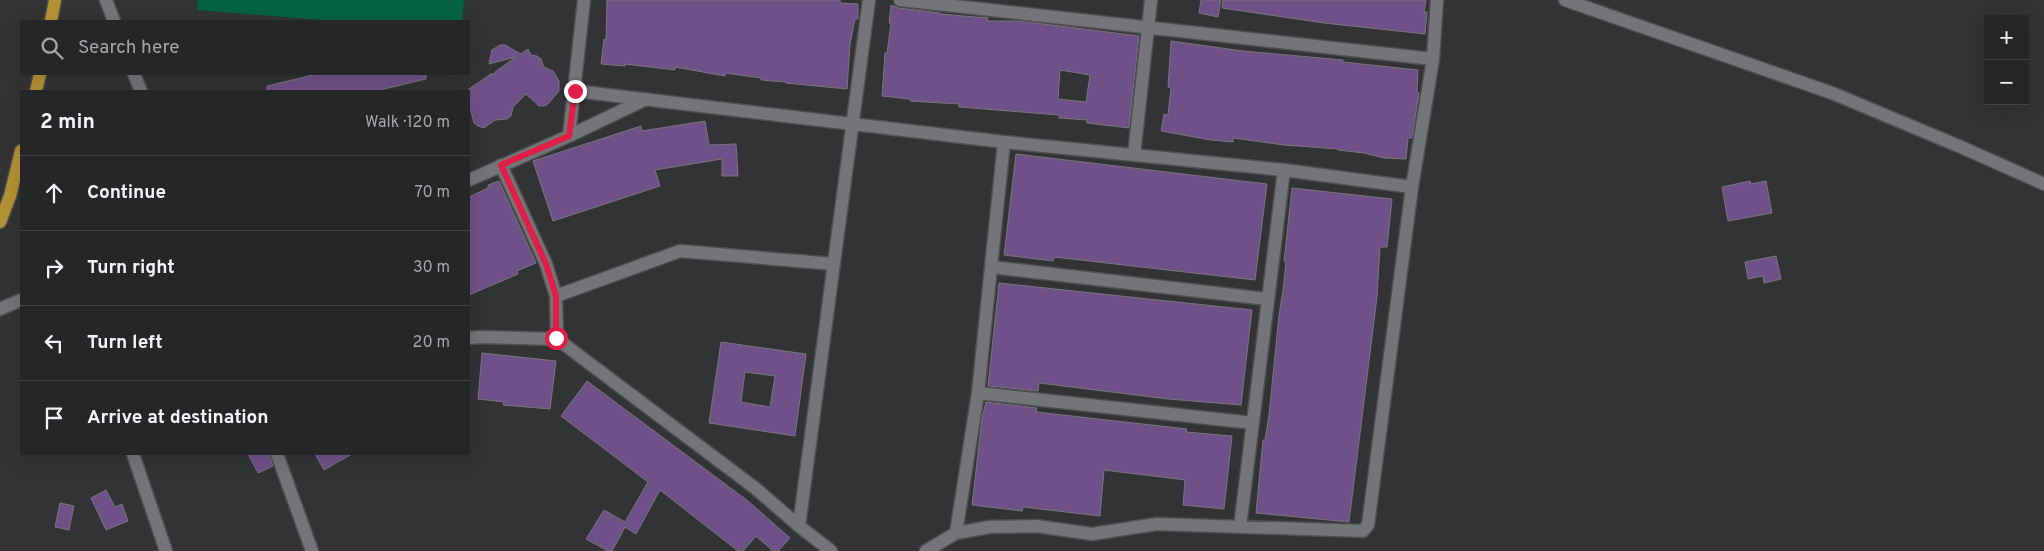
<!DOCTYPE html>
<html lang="en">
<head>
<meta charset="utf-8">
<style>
  :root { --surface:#252628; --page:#2d2e30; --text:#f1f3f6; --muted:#a3a5a8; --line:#424345 }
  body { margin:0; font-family:Overpass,sans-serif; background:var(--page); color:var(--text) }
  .controls { position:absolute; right:15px; top:15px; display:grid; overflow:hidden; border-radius:0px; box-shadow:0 5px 20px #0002 }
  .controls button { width:45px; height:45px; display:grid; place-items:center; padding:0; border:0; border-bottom:1px solid var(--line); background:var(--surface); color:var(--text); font:25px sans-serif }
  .stop { position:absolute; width:15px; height:15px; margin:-11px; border:4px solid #e11d48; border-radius:50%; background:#fff }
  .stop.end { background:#e11d48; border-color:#fff; box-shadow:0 1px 5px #0008 }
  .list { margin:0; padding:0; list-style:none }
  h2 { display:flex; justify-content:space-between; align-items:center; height:65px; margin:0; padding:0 20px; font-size:21px }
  h2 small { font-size:16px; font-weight:400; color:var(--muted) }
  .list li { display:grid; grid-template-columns:32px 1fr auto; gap:15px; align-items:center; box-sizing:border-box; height:75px; padding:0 20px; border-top:1px solid var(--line) }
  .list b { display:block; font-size:19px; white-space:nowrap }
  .list em { font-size:16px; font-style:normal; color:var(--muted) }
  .icon { flex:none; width:28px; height:28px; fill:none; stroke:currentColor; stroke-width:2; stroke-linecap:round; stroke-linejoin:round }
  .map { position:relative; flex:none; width:2044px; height:551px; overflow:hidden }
  .search { position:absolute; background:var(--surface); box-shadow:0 5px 20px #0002; left:20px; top:20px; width:450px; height:55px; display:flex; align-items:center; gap:12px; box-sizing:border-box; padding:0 18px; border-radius:0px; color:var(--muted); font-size:19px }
  .panel { position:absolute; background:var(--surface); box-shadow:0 5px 20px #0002; left:20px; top:90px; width:450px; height:365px; border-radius:0px }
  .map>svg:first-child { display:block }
  .green { fill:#056245 }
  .building { fill:#6f5189; stroke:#777678; fill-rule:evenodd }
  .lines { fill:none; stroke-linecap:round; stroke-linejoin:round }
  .minor-casing { stroke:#4e4f50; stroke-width:15 }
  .major-casing { stroke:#4e4f50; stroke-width:15 }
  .minor { stroke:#737578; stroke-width:12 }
  .major { stroke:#b49234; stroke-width:12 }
  .route { stroke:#e11d48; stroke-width:6 }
</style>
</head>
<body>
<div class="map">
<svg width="2044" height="551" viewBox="0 0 2044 551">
  <rect width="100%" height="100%" fill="#313335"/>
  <path class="green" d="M198,0H464L462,21H333L197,10Z"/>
  <path class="building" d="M607,0H840V3L858,4V19H855L850,44L847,89L786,83V82L761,80V78L725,73V76L675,67V70L625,64V66L601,64L604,39L606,40Z
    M1201,0H1221L1218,17L1199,13Z
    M1223,0H1426L1424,12H1427L1425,34L1324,23L1222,8Z
    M891,5L899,8L940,13V14L988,18L987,21H1020L1139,36L1129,128L1087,123V120L1059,118V115L959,107V104L910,101V99L882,96L885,53H887L891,23H889ZM1060,70L1090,75L1086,102L1058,99Z
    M1171,41L1243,51L1343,60V62L1418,70L1417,92L1419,93L1412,138H1408L1406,159L1384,158L1364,153L1338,150V149L1284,145L1233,138V142L1211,140L1161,131L1164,114L1168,115L1171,88L1168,87Z
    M500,45H505L521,54L528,49L531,55L537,56L541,59L544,67L553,71L559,81V91L547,105L543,106H539L526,94L513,107L511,116L507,119L495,120L484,128L478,126L474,123L471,111L469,110V89L491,74H495V72L516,57L489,64L492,50Z
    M317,74H426V79L376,91H267V86Z
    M705,121L709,145L736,144L738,176H722V159L655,170L660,186L553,221L533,161L641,126L642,131Z
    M1016,154L1267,184L1255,280L1054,257L1053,261L1004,255Z
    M499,181L536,263L517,271L518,274L469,295V197L488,188V185Z
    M1750,181L1751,184L1766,181L1772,213L1728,221L1722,187Z
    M1292,188L1392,199L1387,247H1380L1377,297L1349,522L1256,513L1263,440H1265L1269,415L1279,315L1283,290L1286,262L1284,261Z
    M1776,256L1781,279L1764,283L1763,276L1748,279L1745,262Z
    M999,283L1252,310L1241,405L1168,399L1039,383L1038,391L988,386Z
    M721,342L806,354L795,436L709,423ZM745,372L775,376L770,407L741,402Z
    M482,353L556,361L550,409L503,405L504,402L478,399Z
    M587,381L748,501L790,538L778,551H773L756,536L743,551H738L660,490L636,534L625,527L612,551H608L586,539L604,510L625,522L648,482L561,416Z
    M986,402L1037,408L1036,412L1187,429L1186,432L1232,436L1224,509L1183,505L1185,480L1104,470L1100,516L1023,507L1022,511L972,505L982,418Z
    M248,454H269L273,466L258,473Z
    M315,454H352L324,470Z
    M106,490L115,507L122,504L128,521L106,530L91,498Z
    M60,503L74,506L69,530L55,527Z"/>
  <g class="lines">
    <defs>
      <path id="minor" d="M106,0L114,21
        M900,0L1433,59
        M1565,0L1832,93L1961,147L2044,184
        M134,74L141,91
        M575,91L1004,142L1284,170L1412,187
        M569,136L584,0
        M1134,155L1151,0
        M501,165L546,264L556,296L557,339L755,488L799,526L831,551
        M469,180L569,136L646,99
        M991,267L1267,299
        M556,296L680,251L834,264
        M0,309L21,300
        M469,338L481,337L557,339
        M978,393L1253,423
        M133,454L166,551
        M277,454L312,551
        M799,526L869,0
        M1240,527L1284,170
        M956,533L978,393L1004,142
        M926,551L956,533L990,527L1036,526L1092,534L1157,524L1363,531L1368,525L1412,187L1433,59L1437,0"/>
      <path id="major" d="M51,21L55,0
        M36,91L40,74
        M0,222L10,196L21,151"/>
    </defs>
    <use href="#minor" class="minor-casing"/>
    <use href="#major" class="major-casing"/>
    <use href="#minor" class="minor"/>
    <use href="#major" class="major"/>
  </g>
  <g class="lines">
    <path class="route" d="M556,338V296L546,264L501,165L569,136L575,91"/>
  </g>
</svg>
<div class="controls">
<button>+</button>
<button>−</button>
</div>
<div class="stop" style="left:556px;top:338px"></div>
<div class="stop end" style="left:575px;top:91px"></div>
<div class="search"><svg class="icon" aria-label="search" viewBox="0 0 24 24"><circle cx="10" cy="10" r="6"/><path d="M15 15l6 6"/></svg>Search here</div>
<section class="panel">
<h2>2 min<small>Walk · 120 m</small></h2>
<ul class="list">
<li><svg class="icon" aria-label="ahead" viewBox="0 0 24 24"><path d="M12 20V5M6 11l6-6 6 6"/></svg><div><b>Continue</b></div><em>70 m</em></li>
<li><svg class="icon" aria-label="right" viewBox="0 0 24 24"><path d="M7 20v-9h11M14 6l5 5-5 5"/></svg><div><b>Turn right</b></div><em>30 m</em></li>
<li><svg class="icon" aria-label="left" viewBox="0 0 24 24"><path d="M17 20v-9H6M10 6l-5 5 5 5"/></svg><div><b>Turn left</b></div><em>20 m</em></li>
<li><svg class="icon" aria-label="arrive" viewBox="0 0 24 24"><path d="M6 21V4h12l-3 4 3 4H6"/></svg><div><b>Arrive at destination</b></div></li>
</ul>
</section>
</div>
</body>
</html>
